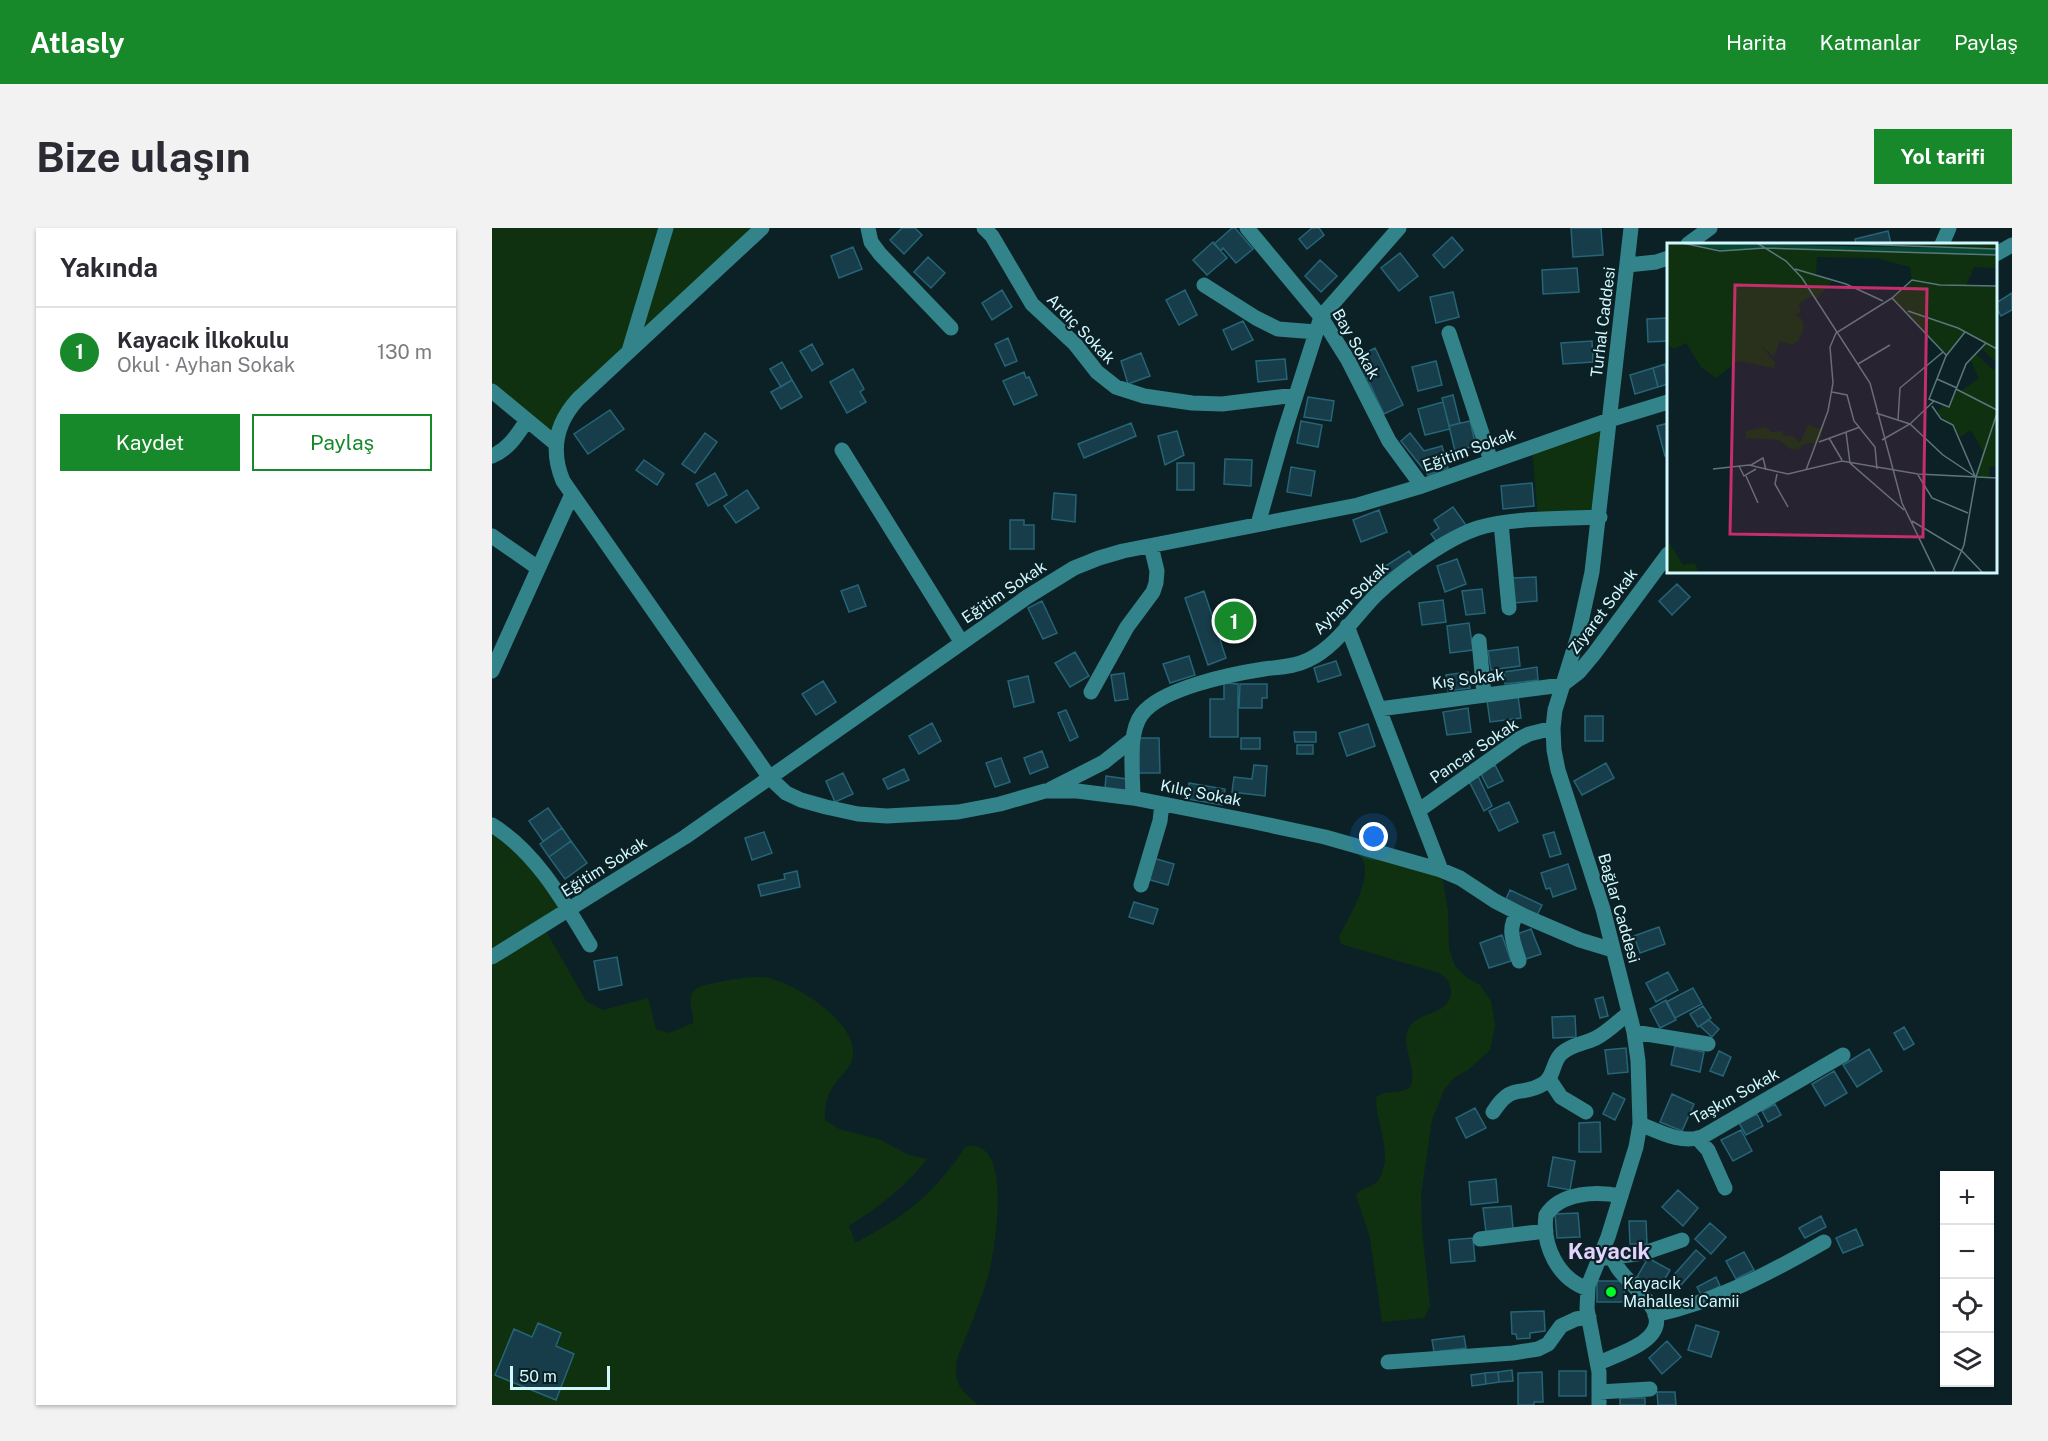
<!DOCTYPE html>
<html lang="tr">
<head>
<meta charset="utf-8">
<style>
  :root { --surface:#fff; --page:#f2f2f3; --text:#2b2b33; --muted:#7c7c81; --line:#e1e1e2; --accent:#18892b }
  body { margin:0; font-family:"Public Sans",sans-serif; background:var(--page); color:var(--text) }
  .controls { position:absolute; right:18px; bottom:18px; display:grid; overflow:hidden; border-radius:0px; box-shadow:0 2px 4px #0004 }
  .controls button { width:54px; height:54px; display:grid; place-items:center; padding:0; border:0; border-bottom:2px solid var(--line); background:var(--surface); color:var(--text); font:30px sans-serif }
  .scale { position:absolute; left:18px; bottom:15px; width:100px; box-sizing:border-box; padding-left:6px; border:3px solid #d1f8ff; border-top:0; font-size:16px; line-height:21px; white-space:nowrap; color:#d1f8ff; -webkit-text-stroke:4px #0c2126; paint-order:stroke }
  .you { position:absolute; left:882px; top:609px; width:21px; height:21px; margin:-15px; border:4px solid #fff; border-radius:50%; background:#1a73e8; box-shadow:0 0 0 9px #1a73e833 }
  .badge { display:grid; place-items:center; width:39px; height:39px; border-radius:50%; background:var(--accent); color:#fff; font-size:20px; font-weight:700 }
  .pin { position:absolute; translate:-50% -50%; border:3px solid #fff; box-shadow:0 2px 6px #0006 }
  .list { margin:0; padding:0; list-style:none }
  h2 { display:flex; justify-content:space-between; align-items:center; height:78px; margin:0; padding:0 24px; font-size:26px }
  h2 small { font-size:20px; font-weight:400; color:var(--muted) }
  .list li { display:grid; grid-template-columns:39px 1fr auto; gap:18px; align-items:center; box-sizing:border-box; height:90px; padding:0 24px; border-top:2px solid var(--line) }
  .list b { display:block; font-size:22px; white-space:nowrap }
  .list p { margin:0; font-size:20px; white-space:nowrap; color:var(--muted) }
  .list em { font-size:20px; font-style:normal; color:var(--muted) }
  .actions { display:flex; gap:12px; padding:18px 24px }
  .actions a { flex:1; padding:14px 0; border:2px solid var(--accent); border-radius:0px; text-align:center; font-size:21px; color:var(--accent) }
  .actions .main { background:var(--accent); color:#fff }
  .icon { flex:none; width:33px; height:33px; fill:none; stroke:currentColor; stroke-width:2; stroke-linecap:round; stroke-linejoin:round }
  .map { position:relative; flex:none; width:1520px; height:1177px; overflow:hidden; border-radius:0px }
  header { display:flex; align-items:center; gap:36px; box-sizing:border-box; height:84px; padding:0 30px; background:var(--accent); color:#fff }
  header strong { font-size:28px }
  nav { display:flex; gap:33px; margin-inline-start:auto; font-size:21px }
  .intro { display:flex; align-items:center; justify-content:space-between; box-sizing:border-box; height:144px; padding:0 36px }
  h1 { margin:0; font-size:42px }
  .button { padding:15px 27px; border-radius:0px; background:var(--accent); color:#fff; font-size:21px; font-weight:700 }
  main { display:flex; gap:36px; padding:0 36px }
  aside { flex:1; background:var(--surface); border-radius:0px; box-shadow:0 2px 4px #0004 }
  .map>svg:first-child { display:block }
  .green { fill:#0f310f }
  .building { fill:#163d49; stroke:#266477; stroke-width:1.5 }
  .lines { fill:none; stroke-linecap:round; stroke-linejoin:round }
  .minor { stroke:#33838a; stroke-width:15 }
  .poi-dot { fill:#00fc22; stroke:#0c2126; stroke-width:2 }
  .labels { text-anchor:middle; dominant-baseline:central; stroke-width:4.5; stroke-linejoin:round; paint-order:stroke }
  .street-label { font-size:16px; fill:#d1f8ff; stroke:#0c2126 }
  .poi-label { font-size:16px; fill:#d1f8ff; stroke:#0c2126; text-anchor:start }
  .district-label { font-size:22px; font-weight:bold; fill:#e5d3ff; stroke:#0c2126 }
  .inset-road { fill:none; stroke:#5b777d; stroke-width:1.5 }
  .view { fill:#c42e6b; fill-opacity:0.15; stroke:#c42e6b; stroke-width:3 }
  .inset-edge { fill:none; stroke:#d1f8ff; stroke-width:3 }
</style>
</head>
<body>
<header>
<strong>Atlasly</strong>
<nav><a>Harita</a><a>Katmanlar</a><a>Paylaş</a></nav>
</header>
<div class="intro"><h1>Bize ulaşın</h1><a class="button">Yol tarifi</a></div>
<main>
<aside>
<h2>Yakında<small></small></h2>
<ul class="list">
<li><span class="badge">1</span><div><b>Kayacık İlkokulu</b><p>Okul · Ayhan Sokak</p></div><em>130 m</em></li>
</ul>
<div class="actions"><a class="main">Kaydet</a><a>Paylaş</a></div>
</aside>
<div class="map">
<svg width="1520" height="1177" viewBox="0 0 1520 1177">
  <rect width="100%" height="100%" fill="#0c2126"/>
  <path class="green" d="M0,0H270L86,171L64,216L0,163Z
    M1117,192L1108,289L1046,292L1040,219Z
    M0,597L77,682L51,698L94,773L111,782L156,770L164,801L177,805L201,795C202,786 195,771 201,764C206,757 219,756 227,754C242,751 261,747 277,750C305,757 358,790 361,822C362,838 350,846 342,857C335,867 332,881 333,892L347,901L389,912L417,927L435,931C411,961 389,977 357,998L363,1014H365C413,989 444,964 473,919C522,906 503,1020 497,1045C489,1074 476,1103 465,1131C461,1157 469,1161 486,1177H0Z
    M853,619L949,642L956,683L957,721L963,738L974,749L988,757L999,773L1003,798L998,822L976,842L963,849L952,862L940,892L929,966L930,1002L938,1078L932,1090L890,1094L878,1010L864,967C870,959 881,960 887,951C902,926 884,896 884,870C893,860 909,868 919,858C926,839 906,815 918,798C929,783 958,787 959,764C959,755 954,749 947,745L849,716L847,709C856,691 880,652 871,633C868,626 859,622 853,619Z"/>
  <path class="building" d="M410,0H423L430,7L412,26L398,12Z
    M740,0H743L761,21L744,35L731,20L729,23L722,16Z
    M820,0H827L832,7L815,21L807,11Z
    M1079,0H1109L1111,27L1081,29Z
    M1396,3L1399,16H1364L1363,11Z
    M960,9L971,22L952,40L941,27Z
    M721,14L735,30L715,47L701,32Z
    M361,19L370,41L347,50L339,28Z
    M908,25L926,48L907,63L889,40Z
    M436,29L453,45L439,60L422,44Z
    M828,32L845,48L829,64L813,48Z
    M1085,40L1087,64L1051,66L1050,42Z
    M510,62L520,79L500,92L490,75Z
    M693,62L705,87L687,97L674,72Z
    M961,64L967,89L944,95L938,69Z
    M1520,65V82L1509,88L1504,79V75Z
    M1176,90V113L1156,114L1155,91Z
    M751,93L761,112L740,122L731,102Z
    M516,110L525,133L513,138L503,116Z
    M1100,113L1101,134L1071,136L1069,115Z
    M320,116L331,136L320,143L308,123Z
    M883,120L911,177L892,186L865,129Z
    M649,125L658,148L636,156L629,133Z
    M793,131L795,151L766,154L764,133Z
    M944,133L950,157L926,163L920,139Z
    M290,134L300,152L289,159L278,141Z
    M1173,136L1176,156L1166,159L1161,140Z
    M1161,140L1166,159L1143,166L1138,147Z
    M361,141L372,161L368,164L374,174L355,185L338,154Z
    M532,144L534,150L537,149L545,167L522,177L511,153Z
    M300,152L310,169L289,181L279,164Z
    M961,167L968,195L957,198L950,170Z
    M816,169L842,173L839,193L812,189Z
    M951,174L958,201L933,207L926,181Z
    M118,182L132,201L96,226L82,206Z
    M809,193L830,197L826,219L805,215Z
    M978,193L984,218L963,223L957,198Z
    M639,195L644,208L592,230L586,216Z
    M1176,195V227L1173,228L1165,198Z
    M685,203L692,227L673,237L666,208Z
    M213,205L225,214L203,245L190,236Z
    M918,205L932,223L950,218L956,240L936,247L909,213Z
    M733,231L760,232L759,258L732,256Z
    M152,232L172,246L165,257L144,242Z
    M685,235H702V262H685Z
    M799,239L823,243L819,268L795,264Z
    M223,245L235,267L216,278L204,256Z
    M1040,255L1042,278L1011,281L1009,258Z
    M255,262L267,280L244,295L232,278Z
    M562,265L584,267L583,294L560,291Z
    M961,279L974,297L946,316L939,306L947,300L942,292Z
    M887,282L895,304L869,314L861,292Z
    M518,292H532V297H542V321H518Z
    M917,323L922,331L887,354L881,346Z
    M965,331L974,356L953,364L945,338Z
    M1044,349L1045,373L1021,375L1019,350Z
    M1185,356L1198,369L1180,387L1167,373Z
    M366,357L374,378L357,384L349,363Z
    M990,361L993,385L974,387L970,363Z
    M712,363L734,430L716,437L693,370Z
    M951,372L954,394L930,397L927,375Z
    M550,373L565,405L551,411L536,380Z
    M977,395L981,422L958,425L955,398Z
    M1026,419L1028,438L999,442L996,423Z
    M583,424L597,448L578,459L563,435Z
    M697,428L703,447L678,455L671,436Z
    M844,433L849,447L826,454L822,440Z
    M1045,439L1046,452L1013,456L1012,444Z
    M976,444L978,460L956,463L954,447Z
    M632,445L636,471L623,473L619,447Z
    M536,448L542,474L522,479L516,453Z
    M331,453L344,474L324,487L310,466Z
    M732,455L746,456V509H718V471H732Z
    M748,456H775V470H770V480H747Z
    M1026,468L1029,490L998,494L995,472Z
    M976,480L979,504L955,507L951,484Z
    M574,482L586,509L578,513L566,485Z
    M1093,488H1111V513H1093Z
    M440,495L449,513L427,526L417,508Z
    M876,496L883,518L855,528L847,505Z
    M802,504H824V514H803Z
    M647,510H667L668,545H647Z
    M749,510H768V521H749Z
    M805,517H821V526H805Z
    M550,523L556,539L538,546L532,530Z
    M509,530L518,554L503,559L494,535Z
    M1114,535L1122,550L1090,567L1082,553Z
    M762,537L775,538L773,568L740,564L742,549L760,551Z
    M1003,537L1011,553L996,560L988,544Z
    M412,541L417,552L396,561L391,551Z
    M351,545L361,566L343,574L334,553Z
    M614,548L635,551L634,563L613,561Z
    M986,548L1000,578L992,583L977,553Z
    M697,555L733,561L730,577L695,571Z
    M1017,574L1026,594L1007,603L997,583Z
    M56,580L70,600L51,613L37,593Z
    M70,600L79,613L57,629L48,616Z
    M272,604L280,625L260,632L253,610Z
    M1062,604L1069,626L1058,629L1051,607Z
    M79,613L95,635L73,651L57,629Z
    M661,630L682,636L676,657L655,651Z
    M1076,636L1084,661L1061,669L1058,660L1054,661L1049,645Z
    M305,643L308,659L269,668L266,657L293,651L292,646Z
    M1018,662L1050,677L1045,687L1014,671Z
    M642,674L666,681L661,696L637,689Z
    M1167,699L1173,716L1148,725L1142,708Z
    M1039,701L1049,726L1034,731L1025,706Z
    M1010,707L1019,733L997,740L988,715Z
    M125,729L130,757L107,762L102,733Z
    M1176,744L1186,762L1164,774L1154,755Z
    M1201,760L1210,776L1183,790L1174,774Z
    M1111,769L1116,788L1108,790L1103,771Z
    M1174,772L1184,792L1168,800L1158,781Z
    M1211,778L1219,790L1206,799L1198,786Z
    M1083,788L1084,809L1061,810L1060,789Z
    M1217,792L1227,801L1220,809L1208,798Z
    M1412,799L1422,816L1412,822L1402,805Z
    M1183,818L1212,824L1208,844L1179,837Z
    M1134,820L1136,844L1116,846L1113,822Z
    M1377,821L1390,843L1365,859L1351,837Z
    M1227,823L1239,829L1231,848L1218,843Z
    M1342,843L1355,865L1333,878L1320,856Z
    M1121,865L1133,871L1123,892L1111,886Z
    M1180,866L1202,876L1190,903L1168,894Z
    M1283,876L1289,887L1276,894L1270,883Z
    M983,880L994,900L974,910L964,890Z
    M1265,886L1271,898L1254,907L1247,895Z
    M1108,894L1109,924H1087V895Z
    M1249,902L1260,923L1241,933L1229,912Z
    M1061,929L1083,933L1078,962L1056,958Z
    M1004,951L1006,974L979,977L977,954Z
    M1186,962L1206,980L1191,998L1170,979Z
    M1019,978L1021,1001L994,1004L991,980Z
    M1086,985L1088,1009L1065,1010L1063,986Z
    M1329,988L1334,999L1313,1010L1307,1000Z
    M1137,993H1154L1155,1016H1138Z
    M1218,995L1234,1009L1219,1026L1203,1011Z
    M1364,1001L1371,1017L1351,1025L1344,1010Z
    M981,1010L983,1033L959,1035L957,1012Z
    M1204,1022L1213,1030L1189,1057L1180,1049Z
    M1252,1024L1262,1042L1244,1051L1234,1033Z
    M1156,1030L1178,1042L1167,1061L1145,1049Z
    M1224,1049L1228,1058L1210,1068L1205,1059Z
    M1105,1053H1132L1133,1074H1105Z
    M1052,1083L1053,1103L1038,1105V1110L1025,1111L1024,1106H1020L1019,1084Z
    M46,1095L69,1105L64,1118L82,1126L64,1172L3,1147L22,1101L40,1109Z
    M1204,1097L1227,1104L1219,1129L1196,1122Z
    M972,1108L974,1120L942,1124L940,1112Z
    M1175,1113L1189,1129L1170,1146L1157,1130Z
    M1020,1142L1021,1153L1007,1154L1006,1144Z
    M1067,1143H1094V1168H1067Z
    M1006,1144L1007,1154L994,1156L993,1145Z
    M1050,1144L1051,1174H1042V1177H1026V1145Z
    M993,1145L994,1156L980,1158L979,1147Z
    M1165,1164H1183L1184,1177H1166Z
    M1128,1170H1153V1177H1128Z"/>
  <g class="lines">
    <path class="minor" d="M270,0L86,171C64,195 58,222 71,253L278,550L294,565L309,572L334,579L366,586L395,588L466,584L508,576L553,563H585L641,570L758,593L833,609L949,642L968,650L1003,673L1032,688L1088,712L1121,722
      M376,0L379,14L388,26L459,100
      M492,0L500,8L540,76L583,116L605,144L624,159L652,168L700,175L730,176L804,167
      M755,0L829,89L856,132L897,213L930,258
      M1196,16L1218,0
      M1450,16L1457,0
      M1504,26L1520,17
      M1136,37L1164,34L1176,30
      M712,57L764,90L786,101L824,104
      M957,105L999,233
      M137,123L174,0
      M0,163L64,216
      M350,222L470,415
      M0,228C17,221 25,207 35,192
      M1009,295L1017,380
      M766,296L791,208L829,89L907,0
      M0,308L46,340
      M855,398L949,642
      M987,413L992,467
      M0,443L80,266
      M599,464L635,399L661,364L664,355L665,343L659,318
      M887,481L1070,457L1087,444L1102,426L1176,326
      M559,561L612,534L641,511
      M641,570C641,546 635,505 650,486C670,460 740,446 772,441C787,439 802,439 816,432C844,419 863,388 884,367C908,344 955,310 986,300C1021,289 1071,291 1108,289
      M926,583L1027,511L1037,506L1061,500
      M0,597C44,624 72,674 98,717
      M649,657L668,593L670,576
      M1026,685C1014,701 1022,715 1027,733
      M0,729L193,609L535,369L582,340L607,330L631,323L866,277L930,258L1117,192L1176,174
      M1142,804L1216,816
      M1057,851L1069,869L1094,884
      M1001,884C1021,853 1028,870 1051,856C1063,849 1060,833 1070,825C1080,816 1092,816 1104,810C1116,804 1126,793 1137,785
      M1148,896C1168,904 1189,916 1210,909L1351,827
      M1205,910L1216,922L1233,960
      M988,1011L1054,1003
      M1113,1030L1152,1025L1190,1012
      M1096,1061C1066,1051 1050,1018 1054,987C1069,964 1105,963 1129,968
      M1163,1087C1225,1073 1278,1045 1332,1014
      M896,1134L1021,1125L1046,1121L1056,1116L1069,1098L1084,1091L1097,1089
      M1106,1135C1127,1126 1178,1112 1161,1081C1156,1072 1147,1064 1140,1056C1133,1048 1124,1041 1121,1030
      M1107,1164L1158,1161
      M1107,1177V1144L1095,1081L1096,1058L1116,1009L1144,919L1148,896L1146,833L1142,804L1111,681L1066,542L1062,522L1061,500L1063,482L1086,408L1100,344L1139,0"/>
  </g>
  <circle class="poi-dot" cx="1119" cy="1064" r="6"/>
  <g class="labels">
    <g class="street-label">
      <text transform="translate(1111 94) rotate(-83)">Turhal Caddesi</text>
      <text transform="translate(589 101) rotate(46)">Ardıç Sokak</text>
      <text transform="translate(864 116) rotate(60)">Bay Sokak</text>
      <text transform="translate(977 222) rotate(-20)">Eğitim Sokak</text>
      <text transform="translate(512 364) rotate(-34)">Eğitim Sokak</text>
      <text transform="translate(859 370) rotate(-44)">Ayhan Sokak</text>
      <text transform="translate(1111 383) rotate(-53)">Ziyaret Sokak</text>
      <text transform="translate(976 451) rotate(-7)">Kış Sokak</text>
      <text transform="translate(982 523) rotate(-34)">Pancar Sokak</text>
      <text transform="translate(709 565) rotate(11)">Kılıç Sokak</text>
      <text transform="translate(112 639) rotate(-32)">Eğitim Sokak</text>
      <text transform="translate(1127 680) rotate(74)">Bağlar Caddesi</text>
      <text transform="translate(1243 868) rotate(-29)">Taşkın Sokak</text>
    </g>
    <g class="poi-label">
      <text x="1131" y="1055">Kayacık<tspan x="1131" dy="18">Mahallesi Camii</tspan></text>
    </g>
    <g class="district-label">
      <text x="1117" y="1023">Kayacık</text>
    </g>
  </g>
  <g transform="translate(1175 15)">
    <rect width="330" height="330" fill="#0c2126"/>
    <path d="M0,0L330,12V25L307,24L299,42L330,43V120L314,105L319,100L298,89L279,112L225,55L245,37L243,24L209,15L150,14L149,32L166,37L152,54L148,56L146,52L132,61L134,69L128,72L135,76L137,85L131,98L125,102L113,98L107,114L93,102L109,120L107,125L71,118L49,135L34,124L19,100L7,106L0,101ZM155,0H330V6ZM309,111L326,127L330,123V224H322V235L309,234L316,208L304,187L293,194L286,182L269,170L277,162L282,164L289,146L294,148L312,135L303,116ZM158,180L152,199L137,201L131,207L123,206L112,197L79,195V188L99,184L104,189L115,188L117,193H126L133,200L141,182L154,186ZM0,296L16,322L28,320L32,330H0Z" fill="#0f310f"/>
    <path d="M15,0L330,6V12L98,5L61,8Z" fill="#054731"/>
    <path class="inset-road" d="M15,0L53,8L98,5L330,12M40,0H71M90,0L119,18L135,35L203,140L235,260L269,330M155,0L330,6M128,26L179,41L216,58M225,55L245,37L273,42L330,43M241,68L291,85L330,106M298,89L279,113L262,156L282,164L299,121L319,100M191,121L223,102M270,136L290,145M289,146L330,167M165,149L180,152L187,178L208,204L210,226M265,163L274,176L286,182L308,233M209,170L243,181L276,212L309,234M231,177L233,145L276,109M179,189L183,220L237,267M162,195L175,217M215,197L243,181L267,158M152,199L193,184M84,222L96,215L99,227M72,223L77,233L89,226M46,226L82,222L121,231L175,218L251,231L330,235M139,227L161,168L166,140L163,104L169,90L225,55L279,112M110,231L108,241L121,264M251,232L265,255L301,270M79,233L91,260M245,278L295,308L316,330M285,330L297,302L309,234L330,170"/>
    <path class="view" d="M68,42L260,46L256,294L63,291Z"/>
    <rect width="330" height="330" class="inset-edge"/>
  </g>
</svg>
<div class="controls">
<button>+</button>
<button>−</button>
<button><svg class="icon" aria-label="locate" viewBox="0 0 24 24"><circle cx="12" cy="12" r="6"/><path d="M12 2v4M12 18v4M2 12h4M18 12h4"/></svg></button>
<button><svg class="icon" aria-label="layers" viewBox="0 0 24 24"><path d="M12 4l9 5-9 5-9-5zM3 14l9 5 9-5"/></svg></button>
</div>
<div class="scale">50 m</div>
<div class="you"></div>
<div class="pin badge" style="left:742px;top:393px">1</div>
</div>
</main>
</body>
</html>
